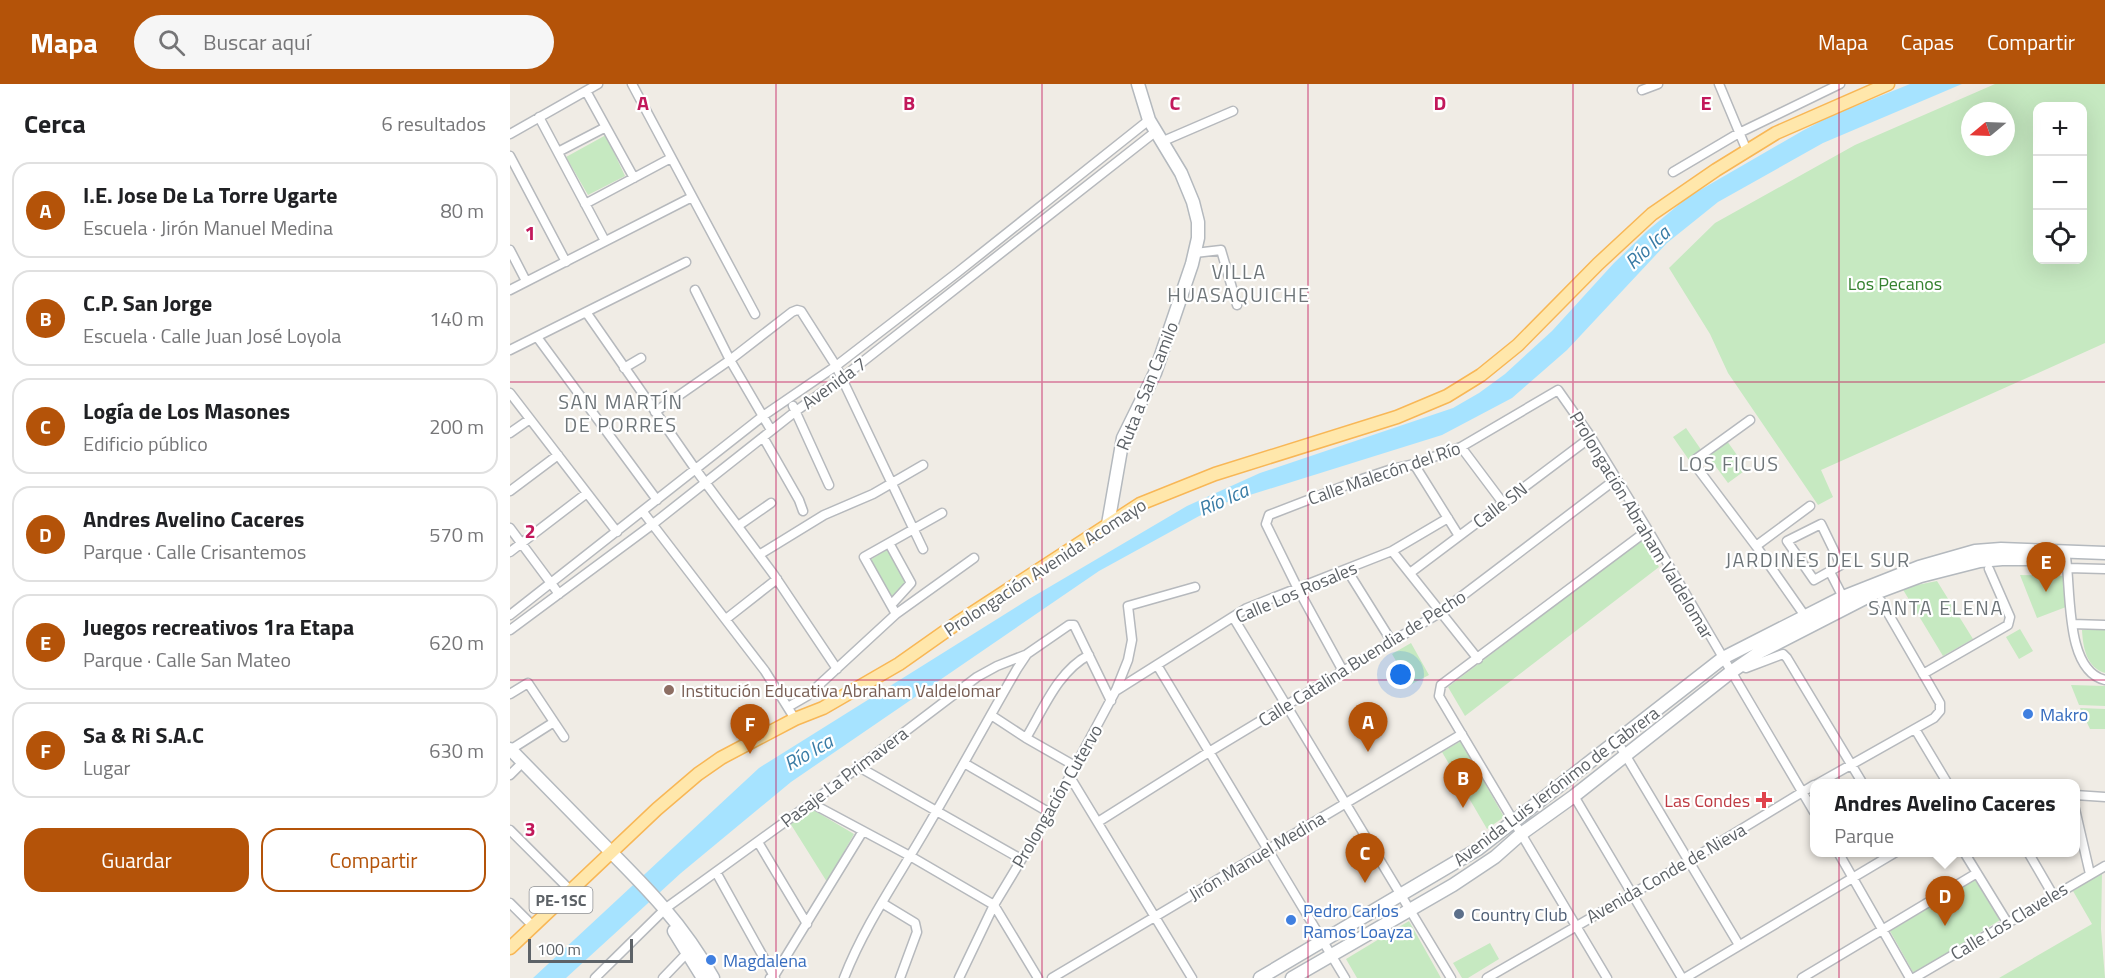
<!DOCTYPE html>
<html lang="es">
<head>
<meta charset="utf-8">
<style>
  :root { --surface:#fff; --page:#f6f6f6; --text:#202124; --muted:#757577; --line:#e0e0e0; --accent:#b45309 }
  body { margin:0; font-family:"Titillium Web",sans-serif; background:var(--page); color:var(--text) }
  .controls { position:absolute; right:18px; top:18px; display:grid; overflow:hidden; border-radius:12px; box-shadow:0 6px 24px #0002 }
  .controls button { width:54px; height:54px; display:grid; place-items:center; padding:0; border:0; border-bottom:2px solid var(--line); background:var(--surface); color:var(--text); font:30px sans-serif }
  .compass { position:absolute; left:1451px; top:18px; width:54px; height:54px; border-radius:50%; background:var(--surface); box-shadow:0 6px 24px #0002; rotate:251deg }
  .scale { position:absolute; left:18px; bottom:15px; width:105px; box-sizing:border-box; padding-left:6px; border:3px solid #5d6267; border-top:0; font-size:16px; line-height:21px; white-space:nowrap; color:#5d6267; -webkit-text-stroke:4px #fff; paint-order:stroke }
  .you { position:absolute; left:891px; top:591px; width:21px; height:21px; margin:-15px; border:4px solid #fff; border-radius:50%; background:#1a73e8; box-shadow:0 0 0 9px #1a73e833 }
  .badge { display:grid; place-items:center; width:39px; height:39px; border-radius:50%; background:var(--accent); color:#fff; font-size:20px; font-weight:700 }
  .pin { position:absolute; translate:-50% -50px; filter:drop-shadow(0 2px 3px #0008) }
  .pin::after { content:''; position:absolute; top:32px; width:21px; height:18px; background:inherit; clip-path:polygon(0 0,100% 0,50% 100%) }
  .popup { position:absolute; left:1300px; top:695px; width:270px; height:78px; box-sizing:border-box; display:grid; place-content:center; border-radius:12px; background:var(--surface); filter:drop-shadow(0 2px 4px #0005); font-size:20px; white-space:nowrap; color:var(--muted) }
  .popup b { font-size:22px; color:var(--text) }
  .popup::after { content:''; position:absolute; left:50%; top:100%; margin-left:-12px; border:12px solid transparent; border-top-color:var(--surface) }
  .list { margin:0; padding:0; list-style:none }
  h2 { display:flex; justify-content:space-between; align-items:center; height:78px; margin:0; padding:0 24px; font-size:26px }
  h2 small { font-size:20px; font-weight:400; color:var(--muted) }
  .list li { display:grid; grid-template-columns:39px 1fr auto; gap:18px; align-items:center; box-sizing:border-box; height:96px; margin:0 12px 12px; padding:0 12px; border:2px solid var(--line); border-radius:18px }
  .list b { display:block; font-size:22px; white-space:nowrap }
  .list p { margin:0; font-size:20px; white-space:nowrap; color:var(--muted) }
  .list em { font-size:20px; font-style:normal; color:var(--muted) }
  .actions { display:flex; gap:12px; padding:18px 24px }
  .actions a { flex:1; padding:14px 0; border:2px solid var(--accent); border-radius:18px; text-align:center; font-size:21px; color:var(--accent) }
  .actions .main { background:var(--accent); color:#fff }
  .icon { flex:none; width:33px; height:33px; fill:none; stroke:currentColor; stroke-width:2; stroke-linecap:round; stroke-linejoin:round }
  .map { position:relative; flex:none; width:1595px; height:894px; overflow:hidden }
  header { display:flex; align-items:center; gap:36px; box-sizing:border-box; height:84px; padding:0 30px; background:var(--accent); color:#fff }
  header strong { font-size:28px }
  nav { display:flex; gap:33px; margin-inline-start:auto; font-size:21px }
  .search { width:420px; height:54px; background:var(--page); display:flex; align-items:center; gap:15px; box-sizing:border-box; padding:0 21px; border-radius:33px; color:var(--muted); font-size:22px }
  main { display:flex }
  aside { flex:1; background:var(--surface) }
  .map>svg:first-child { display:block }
  .green { fill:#c6e9c1; fill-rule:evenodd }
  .water { fill:#a6e3ff }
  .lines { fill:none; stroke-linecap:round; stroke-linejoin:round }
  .street-casing { stroke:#b6b9bd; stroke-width:11 }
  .secondary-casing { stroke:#b4b9be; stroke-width:15 }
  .primary-casing { stroke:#f8b756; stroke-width:15 }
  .street { stroke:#fff; stroke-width:8 }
  .secondary { stroke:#fff; stroke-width:12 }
  .primary { stroke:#ffe7ab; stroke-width:12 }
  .grid { fill:none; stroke:#c2185b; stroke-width:1.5; stroke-opacity:0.55 }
  .education-dot { fill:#8d6e63; stroke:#fff; stroke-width:2 }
  .shop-dot { fill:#3f7fe0; stroke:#fff; stroke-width:2 }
  .health-dot { fill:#e0444e; stroke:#fff; stroke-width:2 }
  .service-dot { fill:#5c6f8a; stroke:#fff; stroke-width:2 }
  .labels { text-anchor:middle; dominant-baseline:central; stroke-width:4.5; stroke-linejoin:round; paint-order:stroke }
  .shield { fill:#fff; stroke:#8e9195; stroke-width:1.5 }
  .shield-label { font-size:16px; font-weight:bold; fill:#5d6267 }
  .park-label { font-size:18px; fill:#368230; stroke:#fff }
  .street-label { font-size:18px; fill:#5d6267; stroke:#fff }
  .education-label { font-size:18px; fill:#785e54; stroke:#fff; text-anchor:start }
  .shop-label { font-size:18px; fill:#366cbe; stroke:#fff; text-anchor:start }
  .health-label { font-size:18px; fill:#be3a42; stroke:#fff; text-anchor:end }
  .service-label { font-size:18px; fill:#4e5e75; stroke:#fff; text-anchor:start }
  .water-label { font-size:20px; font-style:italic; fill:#387ba5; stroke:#fff }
  .neighbourhood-label { font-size:20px; letter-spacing:1.5px; fill:#6e7579; stroke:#fff }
  .grid-label { font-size:20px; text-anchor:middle; font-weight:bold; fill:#c2185b; stroke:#fff; stroke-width:4.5; stroke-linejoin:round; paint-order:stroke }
</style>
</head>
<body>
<header>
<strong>Mapa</strong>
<div class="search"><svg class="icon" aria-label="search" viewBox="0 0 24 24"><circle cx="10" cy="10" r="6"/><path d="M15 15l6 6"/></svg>Buscar aquí</div>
<nav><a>Mapa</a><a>Capas</a><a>Compartir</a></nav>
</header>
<main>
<aside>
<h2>Cerca<small>6 resultados</small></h2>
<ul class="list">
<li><span class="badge">A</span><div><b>I.E. Jose De La Torre Ugarte</b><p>Escuela · Jirón Manuel Medina</p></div><em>80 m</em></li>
<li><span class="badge">B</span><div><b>C.P. San Jorge</b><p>Escuela · Calle Juan José Loyola</p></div><em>140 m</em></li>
<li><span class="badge">C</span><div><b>Logía de Los Masones</b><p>Edificio público</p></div><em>200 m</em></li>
<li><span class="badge">D</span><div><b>Andres Avelino Caceres</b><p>Parque · Calle Crisantemos</p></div><em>570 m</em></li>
<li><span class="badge">E</span><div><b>Juegos recreativos 1ra Etapa</b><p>Parque · Calle San Mateo</p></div><em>620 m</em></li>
<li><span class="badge">F</span><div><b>Sa &amp; Ri S.A.C</b><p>Lugar</p></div><em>630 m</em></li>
</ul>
<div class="actions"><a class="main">Guardar</a><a>Compartir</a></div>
</aside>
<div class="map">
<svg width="1595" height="894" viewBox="0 0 1595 894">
  <rect width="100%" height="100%" fill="#f0ece5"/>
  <path class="green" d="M1485,0H1595V259L1311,386L1323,413L1308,421L1218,289L1200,250L1159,184L1205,139L1345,61ZM1528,22H1572V176H1528ZM1460,27H1496V63H1460Z
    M96,51L115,92L78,111L56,73Z
    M1176,344L1192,367L1179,376L1163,353Z
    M1217,357L1237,385L1218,399L1198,372Z
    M1133,455L1149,483L955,632L938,603Z
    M378,465L397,498L381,515L360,476Z
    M1510,491L1554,492L1556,523L1527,534Z
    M1427,497L1463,555L1433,572L1392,504Z
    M1510,545L1523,567L1509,575L1496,553Z
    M1572,546H1595V589C1576,583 1573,563 1572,546Z
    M901,559L919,591L900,601L882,570Z
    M1561,601L1595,602V622L1569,621Z
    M1570,624L1595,625V645H1580Z
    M951,657L994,733L977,745L932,668Z
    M300,724L344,750L317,798L280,739Z
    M1592,789L1591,845L1595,894H1489L1582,840L1563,807Z
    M1465,796L1490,836L1404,890L1380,847Z
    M899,837L931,894H847L836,875Z
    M980,859L989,875L958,894H952L943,879Z"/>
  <path class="water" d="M1400,0H1452L1313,59L1208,118L1157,159L1057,266L1002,314L932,351L711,420L589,487L281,698L171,789L56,894H23L249,684L519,515L677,422L750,389L943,324L969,309L995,290L1042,247L1104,179L1137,147L1178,113L1294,46L1321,32Z"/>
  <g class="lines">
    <defs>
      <path id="street" d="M122,0L245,230
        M1209,0L1237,67
        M1132,6L1148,0
        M76,7L124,94
        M29,33L95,157
        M0,50L88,0
        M651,58L723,27
        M48,68L96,43
        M0,72L56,178
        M1163,88L1229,49L1330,0
        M75,120L161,74
        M0,166L16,197
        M685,169L711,166L727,221
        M0,206L182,113
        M185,206L220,276L282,228L287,226L291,227L326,282L413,465
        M76,228L186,386L264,491L327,585
        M27,253L147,416
        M0,266L176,178
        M114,284L131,274
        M0,309L107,448
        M283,322L319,401
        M145,328L220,276L261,346
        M1240,336L1186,375L1185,381L1246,462L1295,532
        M0,349L20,335
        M253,353L289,416L293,427
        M951,363L993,419
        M904,380L949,452
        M0,407L48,371
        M133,428L255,587L285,635
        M1311,440L1331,481L1304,496L1277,457Z
        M228,442L261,419
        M0,444L49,510
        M379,459L401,499L381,521
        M1246,462L1300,422
        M882,467L968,575
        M1555,467C1562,500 1553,586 1595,596
        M0,468L77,409
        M249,471L314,431L363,410L413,381
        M1558,484L1595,485
        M837,486L882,558
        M1320,488L1335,517
        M900,489L1081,353
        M386,530L354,473L432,429
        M0,531L253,332L326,282L448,188L639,36
        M723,533L941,894
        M216,535L267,495
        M1562,540L1595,541
        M0,546L143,440L286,327L332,294L645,48
        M647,581L835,894
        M1230,582L1236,584L1273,570L1277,574L1353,700
        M833,587L788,505L756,440L759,431L855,394L882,385L904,380L951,363L1048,306L1081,353L1138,446L1304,728
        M1413,590L1498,541L1500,533L1479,485
        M607,606L737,524L882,467L938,434
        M0,610L18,599L54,653
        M278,623L297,612L386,530L464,474
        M481,631L516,654L565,682
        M1405,645L1438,700
        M516,654C533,626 548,587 579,571
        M1107,657L1229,861
        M0,666L44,638
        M454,679L540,729
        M349,683L511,775
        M0,691L8,683
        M560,693L682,894
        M1307,700L1424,634L1430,627V619L1371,517
        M1565,711L1595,713
        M1064,712L1172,894
        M301,719L400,772L484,821L528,894
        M1565,725L1580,790
        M588,738L699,668L931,528L1106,395
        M0,746L61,807
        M248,758L297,840
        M1328,768L1400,894
        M1454,768L1497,838
        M1518,768L1543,811
        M206,788L265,894
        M0,819L23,842
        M372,819L405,839L407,848L390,894
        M156,824L301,719L467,593L487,582L515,571
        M85,894L150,830
        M153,894L178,868
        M260,894L264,892L353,747
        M334,894C353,845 383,801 409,757C443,700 474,642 507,585L517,570L559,541H564L601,617
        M449,894L484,821L545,720L606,606L618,576L622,556L618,522L685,503
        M542,894L952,650
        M977,894L1179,777L1304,701
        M1097,894L929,612L931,601L1138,446
        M1175,894L1386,768
        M1292,894L1467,789
        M1404,894L1595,782"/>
      <path id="secondary" d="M598,440L613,354L645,289L682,180L688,154V138L683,118L671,89L639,36L628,0
        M0,665C31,697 62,728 93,760C136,803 173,840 203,894
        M164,847L193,894
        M750,894L968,765L1213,574L1333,513L1409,483L1465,467L1491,465L1595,469
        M782,894L943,801L985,773L1011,750L1064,712L1221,588L1250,568L1363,510L1411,492L1470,477L1492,475H1549"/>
      <path id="primary" d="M0,864L147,725L188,690L211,674L285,635L313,624L389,580L450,537L630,420L705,390L887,333L937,312L971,291L1008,261L1088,180L1142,130L1206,86L1266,49L1378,0"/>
    </defs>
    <use href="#street" class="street-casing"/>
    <use href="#secondary" class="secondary-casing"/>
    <use href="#primary" class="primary-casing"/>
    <use href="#street" class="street"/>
    <use href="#secondary" class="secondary"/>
    <use href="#primary" class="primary"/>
  </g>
  <path class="grid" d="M266,0V894M532,0V894M798,0V894M1063,0V894M1329,0V894M0,298H1595M0,596H1595"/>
  <circle class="education-dot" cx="159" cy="606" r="6"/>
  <g class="shop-dot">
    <circle cx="1518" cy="630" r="6"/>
    <circle cx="781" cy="836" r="6"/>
    <circle cx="201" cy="876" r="6"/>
  </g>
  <path class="health-dot" d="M1251 707h6v6h6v6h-6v6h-6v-6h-6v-6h6z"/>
  <circle class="service-dot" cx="949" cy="830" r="6"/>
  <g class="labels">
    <rect class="shield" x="19.5" y="803" width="63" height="26" rx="4.5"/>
    <g class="shield-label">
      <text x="51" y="816">PE-1SC</text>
    </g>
    <g class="park-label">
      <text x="1385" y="199">Los Pecanos</text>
    </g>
    <g class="street-label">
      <text transform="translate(324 299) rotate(-36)">Avenida 7</text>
      <text transform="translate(637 302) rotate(-68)">Ruta a San Camilo</text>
      <text transform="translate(874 389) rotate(-19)">Calle Malecón del Río</text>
      <text transform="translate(990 421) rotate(-37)">Calle SN</text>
      <text transform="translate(1132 441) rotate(59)">Prolongación Abraham Valdelomar</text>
      <text transform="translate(535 483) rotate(-33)">Prolongación Avenida Acomayo</text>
      <text transform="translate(786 508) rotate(-23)">Calle Los Rosales</text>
      <text transform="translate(852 574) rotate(-32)">Calle Catalina Buendia de Pecho</text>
      <text transform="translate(334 693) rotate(-37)">Pasaje La Primavera</text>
      <text transform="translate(1046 702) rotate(-37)">Avenida Luis Jerónimo de Cabrera</text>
      <text transform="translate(547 712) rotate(-60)">Prolongación Cutervo</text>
      <text transform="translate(747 772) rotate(-31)">Jirón Manuel Medina</text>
      <text transform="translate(1156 789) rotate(-30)">Avenida Conde de Nieva</text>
      <text transform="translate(1499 837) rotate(-31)">Calle Los Claveles</text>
    </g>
    <g class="education-label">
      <text x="171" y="606">Institución Educativa Abraham Valdelomar</text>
    </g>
    <g class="shop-label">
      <text x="1530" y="630">Makro</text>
      <text x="793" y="826">Pedro Carlos<tspan x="793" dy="21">Ramos Loayza</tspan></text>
      <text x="213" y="876">Magdalena</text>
    </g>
    <g class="health-label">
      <text x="1240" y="716">Las Condes</text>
    </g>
    <g class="service-label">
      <text x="961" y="830">Country Club</text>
    </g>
    <g class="water-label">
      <text transform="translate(1137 163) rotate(-43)">Río Ica</text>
      <text transform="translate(713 415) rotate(-24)">Río Ica</text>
      <text transform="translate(298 668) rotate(-30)">Río Ica</text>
    </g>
    <g class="neighbourhood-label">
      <text x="729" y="187">VILLA<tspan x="729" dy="23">HUASAQUICHE</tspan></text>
      <text x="111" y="317">SAN MARTÍN<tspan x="111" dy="23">DE PORRES</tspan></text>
      <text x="1219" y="379">LOS FICUS</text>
      <text x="1308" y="475">JARDINES DEL SUR</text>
      <text x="1426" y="523">SANTA ELENA</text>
    </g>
  </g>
  <g class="grid-label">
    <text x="133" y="26">A</text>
    <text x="399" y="26">B</text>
    <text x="665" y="26">C</text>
    <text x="930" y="26">D</text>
    <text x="1196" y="26">E</text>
    <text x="20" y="156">1</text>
    <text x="20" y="454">2</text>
    <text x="20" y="752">3</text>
  </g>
</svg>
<div class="controls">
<button>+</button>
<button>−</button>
<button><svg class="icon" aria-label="locate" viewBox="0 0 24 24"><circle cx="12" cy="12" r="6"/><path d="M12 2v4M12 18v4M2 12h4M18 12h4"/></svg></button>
</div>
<svg class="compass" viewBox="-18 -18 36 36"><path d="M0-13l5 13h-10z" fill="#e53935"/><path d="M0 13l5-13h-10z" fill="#757577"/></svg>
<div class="scale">100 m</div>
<div class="you"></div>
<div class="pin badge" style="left:858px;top:668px">A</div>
<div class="pin badge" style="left:953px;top:724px">B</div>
<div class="pin badge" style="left:855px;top:799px">C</div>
<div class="pin badge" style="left:1435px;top:842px">D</div>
<div class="popup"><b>Andres Avelino Caceres</b>Parque</div>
<div class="pin badge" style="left:1536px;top:508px">E</div>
<div class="pin badge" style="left:240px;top:670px">F</div>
</div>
</main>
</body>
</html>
